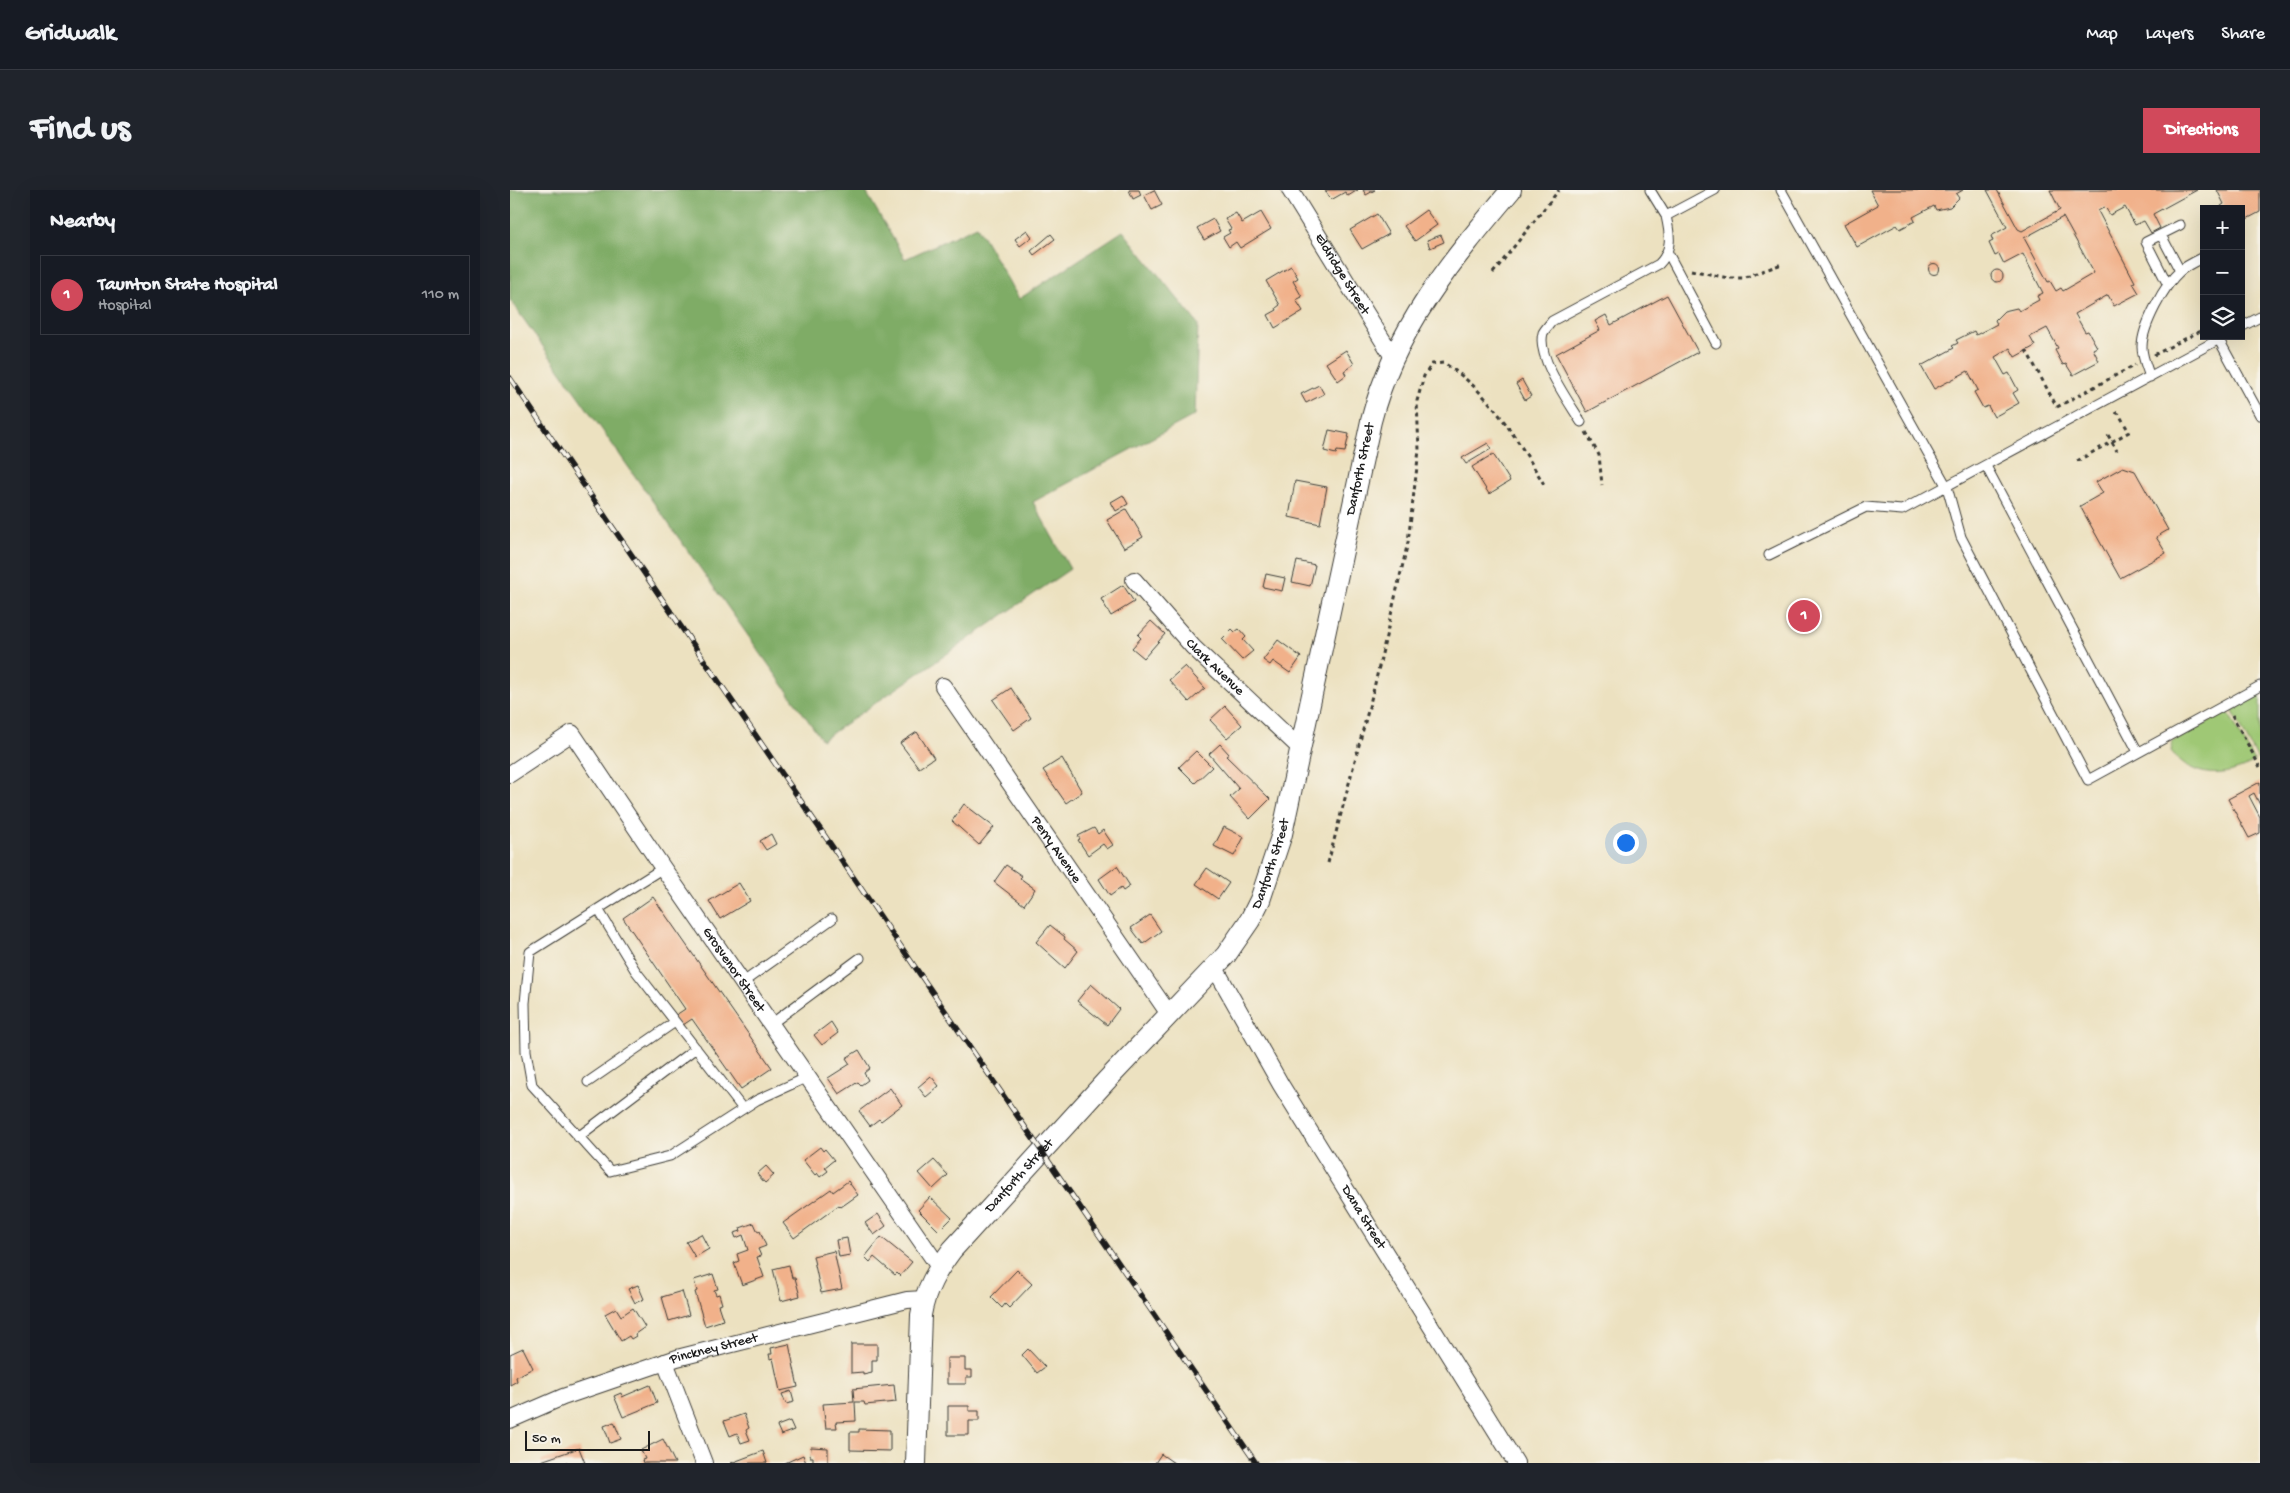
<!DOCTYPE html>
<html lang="en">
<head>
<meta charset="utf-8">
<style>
  :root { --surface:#171b24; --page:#20242c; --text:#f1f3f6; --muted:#9ea1a6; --line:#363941; --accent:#d1495b }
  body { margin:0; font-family:"Gochi Hand",sans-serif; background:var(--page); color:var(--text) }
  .controls { position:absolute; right:15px; top:15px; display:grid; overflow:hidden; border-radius:0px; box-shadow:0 5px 20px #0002 }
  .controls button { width:45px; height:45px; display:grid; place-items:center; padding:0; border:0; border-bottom:1px solid var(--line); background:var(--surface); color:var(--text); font:25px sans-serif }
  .scale { position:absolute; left:15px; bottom:12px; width:125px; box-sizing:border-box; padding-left:5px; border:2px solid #1c1c1c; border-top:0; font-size:14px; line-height:18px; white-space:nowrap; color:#1c1c1c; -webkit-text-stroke:4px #f7f3e8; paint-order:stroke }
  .you { position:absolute; left:1115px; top:652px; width:18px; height:18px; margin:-12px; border:4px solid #fff; border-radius:50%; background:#1a73e8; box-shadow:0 0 0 8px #1a73e833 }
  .badge { display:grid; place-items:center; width:32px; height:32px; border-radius:50%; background:var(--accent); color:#fff; font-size:16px; font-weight:700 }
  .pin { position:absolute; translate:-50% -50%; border:2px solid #fff; box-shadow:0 1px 5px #0006 }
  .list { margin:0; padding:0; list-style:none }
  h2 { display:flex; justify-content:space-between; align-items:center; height:65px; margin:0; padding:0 20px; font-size:21px }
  h2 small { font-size:16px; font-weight:400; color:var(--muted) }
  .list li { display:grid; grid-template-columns:32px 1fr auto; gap:15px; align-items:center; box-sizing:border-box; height:80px; margin:0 10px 10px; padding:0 10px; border:1px solid var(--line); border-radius:0px }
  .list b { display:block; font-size:19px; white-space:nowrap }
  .list p { margin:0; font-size:16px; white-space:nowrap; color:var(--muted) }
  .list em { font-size:16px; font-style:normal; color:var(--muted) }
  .icon { flex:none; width:28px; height:28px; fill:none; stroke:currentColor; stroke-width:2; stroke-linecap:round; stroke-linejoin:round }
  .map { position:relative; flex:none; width:1750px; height:1273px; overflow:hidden; border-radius:0px }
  header { display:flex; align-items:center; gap:30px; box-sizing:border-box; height:70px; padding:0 25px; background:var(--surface); border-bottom:1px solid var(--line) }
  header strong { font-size:24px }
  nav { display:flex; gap:28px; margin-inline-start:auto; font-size:18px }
  .intro { display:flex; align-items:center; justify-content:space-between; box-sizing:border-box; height:120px; padding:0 30px }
  h1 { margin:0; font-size:35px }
  .button { padding:12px 22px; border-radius:0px; background:var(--accent); color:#fff; font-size:18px; font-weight:700 }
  main { display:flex; gap:30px; padding:0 30px }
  aside { flex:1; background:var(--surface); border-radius:0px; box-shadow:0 5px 20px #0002 }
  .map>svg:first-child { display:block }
  .green { fill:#9fc875; stroke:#5e7248 }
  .forest { fill:#7fac66; stroke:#4e6441 }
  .building { fill:#f1b18a; fill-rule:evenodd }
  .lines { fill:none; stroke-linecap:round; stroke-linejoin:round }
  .service-casing { stroke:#3b3a35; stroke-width:11 }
  .minor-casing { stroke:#3b3a35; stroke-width:18 }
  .tertiary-casing { stroke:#3b3a35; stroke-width:22 }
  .path { stroke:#3b3a35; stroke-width:3; stroke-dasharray:4 4; stroke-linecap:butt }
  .service { stroke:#fff; stroke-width:9 }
  .minor { stroke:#fff; stroke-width:16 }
  .tertiary { stroke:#fff; stroke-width:20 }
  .rail-casing { stroke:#1c1c1c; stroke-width:5.5 }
  .rail { stroke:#f7f3e8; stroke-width:4; stroke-dasharray:11; stroke-linecap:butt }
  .labels { text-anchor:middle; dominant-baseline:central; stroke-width:5; stroke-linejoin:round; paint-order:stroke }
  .street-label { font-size:14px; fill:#1c1c1c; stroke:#f7f3e8 }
</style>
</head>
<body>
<header>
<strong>Gridwalk</strong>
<nav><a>Map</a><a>Layers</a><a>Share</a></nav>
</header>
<div class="intro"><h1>Find us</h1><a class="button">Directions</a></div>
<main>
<aside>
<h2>Nearby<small></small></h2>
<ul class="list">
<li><span class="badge">1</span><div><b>Taunton State Hospital</b><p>Hospital</p></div><em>110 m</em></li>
</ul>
</aside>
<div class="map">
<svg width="1750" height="1273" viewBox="0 0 1750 1273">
  <rect width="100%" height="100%" fill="#f7f3e8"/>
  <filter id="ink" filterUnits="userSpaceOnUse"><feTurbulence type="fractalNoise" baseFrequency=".02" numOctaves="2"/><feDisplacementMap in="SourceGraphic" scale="10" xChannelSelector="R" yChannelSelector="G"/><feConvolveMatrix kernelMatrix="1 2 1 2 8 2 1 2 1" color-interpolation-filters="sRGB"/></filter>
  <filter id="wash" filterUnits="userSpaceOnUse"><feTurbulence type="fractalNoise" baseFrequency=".0096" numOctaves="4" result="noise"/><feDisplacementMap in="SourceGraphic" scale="20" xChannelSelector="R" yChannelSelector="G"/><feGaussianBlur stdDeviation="1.12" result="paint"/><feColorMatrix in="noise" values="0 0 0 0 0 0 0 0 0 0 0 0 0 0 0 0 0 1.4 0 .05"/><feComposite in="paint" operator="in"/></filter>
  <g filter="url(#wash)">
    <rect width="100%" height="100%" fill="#ece1c0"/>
    <path class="green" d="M1750,505V569L1748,570L1722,520Z
      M1718,522L1745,572C1714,588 1685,590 1661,561L1663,551Z"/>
    <path class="forest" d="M0,0H355L395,69L467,36L509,109L613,41L688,134L685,225L523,312L560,379L312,550L0,110Z"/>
    <g id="blocks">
      <path class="building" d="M619,0H629L631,5L623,9Z
        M644,0L652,15L642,20L634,5Z
        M815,0H848L838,6L835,2L821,10Z
        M853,0H865L856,5Z
        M1360,0H1453L1446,4L1449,8L1440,17L1426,20L1424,16L1403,27L1405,31L1390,39L1387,35L1347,57L1334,34L1368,15Z
        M1477,0H1487L1508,39L1512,41L1550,20L1540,0H1687L1643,24L1650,38L1641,43L1634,31L1625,35L1615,17L1600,25L1595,17L1588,21L1625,92L1623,93L1629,103L1604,116L1598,105L1565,124L1575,142L1578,141L1587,157L1583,159L1589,171L1563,185L1556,174L1553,175L1545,160L1548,158L1537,138L1520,147L1525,156L1505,167L1500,158L1485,167L1495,185L1499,183L1508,200L1503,203L1509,213L1484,227L1478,216L1473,218L1464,202L1468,200L1458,181L1424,199L1411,176L1444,158L1442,156L1448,153L1446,150L1464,141L1466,145L1487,134L1485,130L1494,121L1507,118L1509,121L1529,110L1527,106L1533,103L1513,64L1494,74L1489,64L1485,66L1479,53L1483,51L1481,46L1497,37ZM1553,27L1584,83L1553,101L1551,98L1546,101L1540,91L1538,92L1514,48Z
        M1707,0H1750V22L1731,32V19H1712L1711,16L1714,14Z
        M916,20L927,35L905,51L894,36Z
        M751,22L761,39L730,58L726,52L719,57L713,47L720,43L718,40L721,39L715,29L726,23L732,33Z
        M867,24L879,44L852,59L840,40Z
        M703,29L710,41L694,50L687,38Z
        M517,40L522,47L510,56L505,49Z
        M541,44L545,49L524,65L521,61Z
        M931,45L934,52L920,58L917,50Z
        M1418.5 79a5.5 5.5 0 1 1 11 0a5.5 5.5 0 1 1-11 0Z
        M781,76L788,88L783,91L792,107L786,110L793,121L765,138L758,125L767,120L766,118L770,115L756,91Z
        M1481 86a6 6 0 1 1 12 0a6 6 0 1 1-12 0Z
        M1157,105L1188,162L1077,222L1046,164L1090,140L1085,131L1096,125L1101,135Z
        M836,160L844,174L834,181L836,185L828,191L816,173Z
        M1012,190L1021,206L1015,210L1006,194Z
        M809,195L814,204L796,213L791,204Z
        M819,240L839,244L835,262L827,261L826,264L814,261Z
        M978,253L981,259L956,274L952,268Z
        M983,264L1000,291L979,304L962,277Z
        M1613,277L1625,281L1658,340L1646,347L1656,363L1610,388L1570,316L1593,303L1586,292Z
        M785,291L817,297L810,334L779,327Z
        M613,305L618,314L606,321L601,312Z
        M616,319L633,347L614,358L597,330Z
        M787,371L805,375L800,396L782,392Z
        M756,384L775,388L772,401L753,397Z
        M613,395L624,412L601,426L591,409Z
        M641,431L655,444L634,468L622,458L631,448L628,445Z
        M722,439L725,442L729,439L736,447L733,450L743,461L732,470L712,449Z
        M768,450L791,467L780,483L763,471L760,475L753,470Z
        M675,476L695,498L679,512L659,490Z
        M501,498L521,528L504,540L483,510Z
        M715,516L732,535L717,548L700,530Z
        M407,542L424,568L409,578L390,553Z
        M710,554L719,564L716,566L760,609L740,629L720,607L729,599L699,564Z
        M686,561L702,577L685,593L669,577Z
        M552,568L572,602L556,613L533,580Z
        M1750,592V615L1744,603L1739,606L1750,627V643L1739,648L1718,609Z
        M454,614L484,637L469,655L442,631Z
        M714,637L734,647L724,666L704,656Z
        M584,638L588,644L593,640L603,655L597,659L593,654L578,665L568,650L570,649L568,646Z
        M261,644L266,654L256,660L250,651Z
        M496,675L512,686L510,688L525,699L514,715L484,692Z
        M607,676L620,696L613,701L611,698L600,706L589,689Z
        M697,678L719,693L708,709L686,694Z
        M229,693L240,711L210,729L199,711Z
        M143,707L262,878L231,899L182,829L170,837L163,827L175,819L113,728Z
        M640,725L651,741L633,754L621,738Z
        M540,735L555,747L554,749L568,761L555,778L526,752Z
        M581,794L609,819L597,835L567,811Z
        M321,832L328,843L312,855L304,845Z
        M349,860L360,878L354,883L358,890L351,895L348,892L329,904L318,888L340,874L336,868Z
        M421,886L429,896L416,907L408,897Z
        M380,898L392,915L371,931L369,929L360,936L349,921Z
        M310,957L313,961L315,959L324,970L315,977L318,981L310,987L307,983L305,985L293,970Z
        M424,970L438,985L423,999L409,983Z
        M256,976L264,985L255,993L247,984Z
        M338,991L348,1005L331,1017L329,1015L284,1048L273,1033L321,999L323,1002Z
        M420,1007L442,1028L429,1041L408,1020Z
        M368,1024L376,1036L364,1045L355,1033Z
        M244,1033L248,1042L250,1041L256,1056L248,1059L251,1066L247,1067L254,1087L232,1095L224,1073L229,1071L227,1064L238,1060L233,1045L226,1048L224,1043L231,1041L230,1038Z
        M191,1044L199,1059L185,1067L176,1052Z
        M371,1047L402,1072L390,1086L387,1083L385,1085L364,1067L360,1072L355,1067Z
        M337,1048L340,1065L329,1067L326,1050Z
        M324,1061L332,1099L311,1103L303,1066Z
        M279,1075L282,1088H285L290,1106L271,1111L263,1079Z
        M507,1080L522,1094L499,1118L495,1114L492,1118L481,1107Z
        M203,1084L208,1099L204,1100L206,1105L209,1104L212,1114L208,1115L213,1130L195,1136L185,1102L187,1101L184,1090Z
        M128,1095L134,1109L125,1113L118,1099Z
        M172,1101L179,1125L159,1131L152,1107Z
        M106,1118L111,1126L123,1118L135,1137L125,1144L126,1146L121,1149L119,1146L111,1151L95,1124Z
        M279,1154L288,1197L270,1201L263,1168L260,1169L259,1164H262L261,1158Z
        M341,1154H367V1170H362V1183L353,1185V1182L341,1183Z
        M13,1158L23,1178L6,1187L7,1191L0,1195V1164Z
        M518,1159L535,1177L527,1183L512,1165Z
        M437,1168H455V1180H462V1187H456V1194H437Z
        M140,1195L147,1213L113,1227L104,1206L111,1203L112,1207Z
        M384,1195L386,1212L355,1215L354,1212H345L346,1231L326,1232L327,1238H316L313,1214L344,1212L343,1199Z
        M281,1201L284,1212L276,1214L272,1204Z
        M438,1216H459V1221H469V1231H459V1245H438Z
        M234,1224L239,1238L236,1240L240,1250L231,1253L227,1243L220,1246L214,1231Z
        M280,1231L284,1240L271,1245L267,1236Z
        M104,1232L111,1249L100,1253L94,1236Z
        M349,1239L380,1240V1261L340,1260V1242H349Z
        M153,1249L165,1273H133L132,1270L135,1269L131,1260Z
        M301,1257L318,1258V1273H303V1267H300Z
        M69,1258L75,1273H31V1271Z
        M253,1261L257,1273H221Z
        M651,1264L664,1273H645Z
        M293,1265L296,1273H275Z"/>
    </g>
  </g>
  <g filter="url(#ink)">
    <use href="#blocks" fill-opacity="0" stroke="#3b3a35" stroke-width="1"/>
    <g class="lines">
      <defs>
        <path id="service" d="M1140,0L1156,26L1205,0
          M1271,0L1437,297L1451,347L1578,590L1750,496
          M1651,45L1670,81
          M1158,63L1206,153
          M1658,95L1636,52L1670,35
          M1731,137L1750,127
          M1709,150L1750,225
          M1640,187C1637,178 1632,167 1632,157C1632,136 1655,94 1670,81C1677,75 1686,71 1694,67
          M1071,232C1059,212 1026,167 1033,143C1035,139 1040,134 1042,131L1149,74C1163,60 1160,44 1156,26
          M1476,276L1628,562
          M1259,365L1356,317L1392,320L1715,146
          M153,678L20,762L15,813L16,861L22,895L100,981L160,966L247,910L298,887
          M88,719L125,780L233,919
          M232,793L322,729
          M261,834L350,768
          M78,892L165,832
          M68,947L186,858"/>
        <g id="minor">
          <path id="s1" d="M780,0L883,167"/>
          <path id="s2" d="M624,390L683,457L791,559"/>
          <path id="s3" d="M433,496L659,824"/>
          <path id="s4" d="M0,584L62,543L153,678L429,1077"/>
          <path id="s5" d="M705,778L771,895L1006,1273"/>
          <path d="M155,1172L194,1273"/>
          <path id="s6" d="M0,1230L53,1207L167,1168L397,1110L414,1109"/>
        </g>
        <g id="tertiary">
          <path id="s7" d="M406,1273L411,1125C415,1100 427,1080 442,1060L596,891L716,765L740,730L750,710L772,644L861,231C884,140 942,70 1001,0"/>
        </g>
      </defs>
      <use href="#service" class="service-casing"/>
      <use href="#minor" class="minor-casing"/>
      <use href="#tertiary" class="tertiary-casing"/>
      <path class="path" d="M1181,80L1218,88H1233L1272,74
        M983,83L1049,0
        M1516,160L1547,217
        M1644,165L1694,139
        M1547,217L1625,175
        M1076,242L1089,265L1092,295
        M1598,245L1607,261
        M1567,271L1619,242L1609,224L1603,221
        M1722,525L1750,577
        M818,673L864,498L898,352L909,260L907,211L914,186L922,174L934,173C981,203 1007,249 1035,296"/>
      <use href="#service" class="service"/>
      <use href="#minor" class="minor"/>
      <use href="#tertiary" class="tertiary"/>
      <defs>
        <path id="rail" d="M0,188L746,1273"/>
      </defs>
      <use href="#rail" class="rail-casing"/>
      <use href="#rail" class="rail"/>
    </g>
  </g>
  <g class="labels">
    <g class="street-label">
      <text stroke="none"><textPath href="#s1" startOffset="99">Eldridge Street</textPath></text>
      <text stroke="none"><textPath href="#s7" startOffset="1131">Danforth Street</textPath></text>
      <text stroke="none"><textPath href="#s2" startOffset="119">Clark Avenue</textPath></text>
      <text stroke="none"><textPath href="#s3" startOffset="199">Perry Avenue</textPath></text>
      <text stroke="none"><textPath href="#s7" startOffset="726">Danforth Street</textPath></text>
      <text stroke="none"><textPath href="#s4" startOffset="361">Grosvenor Street</textPath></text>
      <text stroke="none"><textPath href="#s7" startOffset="321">Danforth Street</textPath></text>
      <text stroke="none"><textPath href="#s5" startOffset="290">Dana Street</textPath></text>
      <text stroke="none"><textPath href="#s6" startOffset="216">Pinckney Street</textPath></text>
    </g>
  </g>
</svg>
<div class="controls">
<button>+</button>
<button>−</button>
<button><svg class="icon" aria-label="layers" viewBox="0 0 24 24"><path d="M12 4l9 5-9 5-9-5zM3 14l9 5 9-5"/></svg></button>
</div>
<div class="scale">50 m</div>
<div class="you"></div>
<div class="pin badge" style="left:1294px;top:426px">1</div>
</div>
</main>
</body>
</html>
